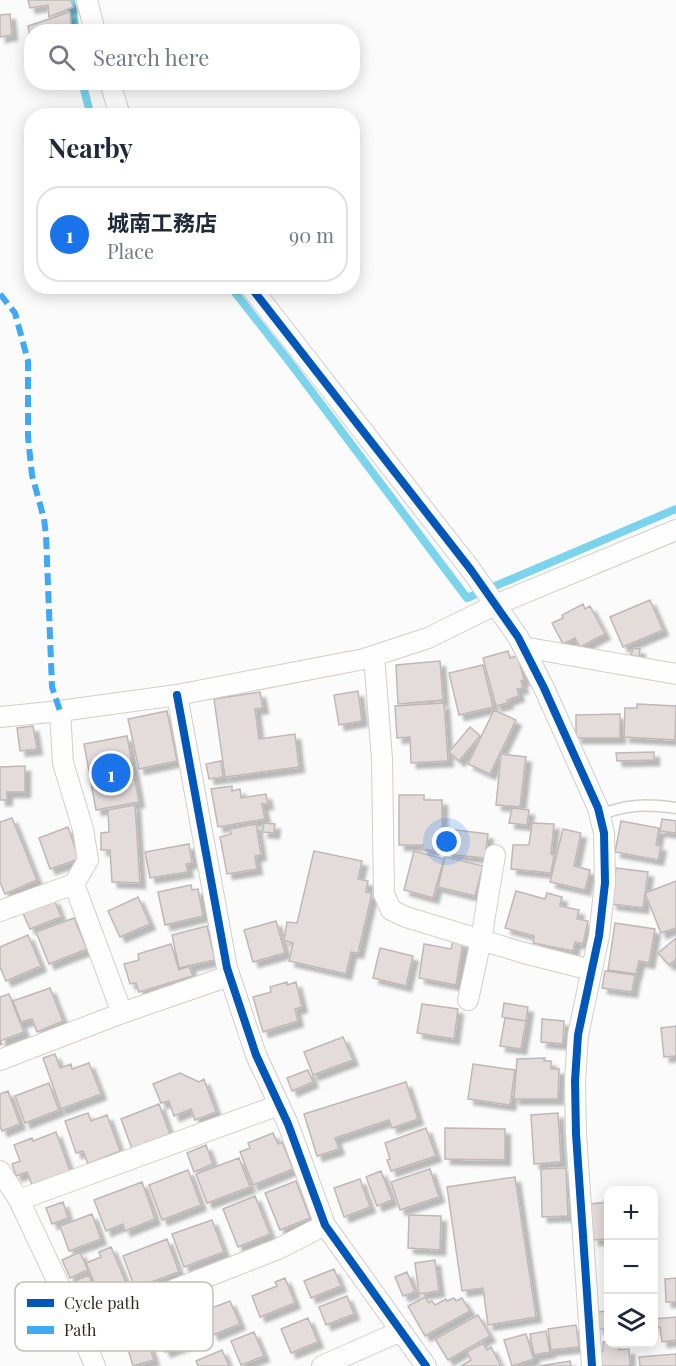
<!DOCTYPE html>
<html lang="en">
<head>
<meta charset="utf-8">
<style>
  :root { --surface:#fff; --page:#f6f6f7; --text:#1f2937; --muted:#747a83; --line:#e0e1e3; --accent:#1a73e8 }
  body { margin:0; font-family:"Playfair Display","Noto Sans JP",serif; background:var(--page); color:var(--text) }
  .controls { position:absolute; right:18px; bottom:18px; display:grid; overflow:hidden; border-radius:12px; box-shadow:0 3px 15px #0003 }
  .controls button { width:54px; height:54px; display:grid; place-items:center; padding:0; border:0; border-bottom:2px solid var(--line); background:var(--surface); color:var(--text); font:30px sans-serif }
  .you { position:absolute; left:447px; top:842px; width:21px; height:21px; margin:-15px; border:4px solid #fff; border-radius:50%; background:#1a73e8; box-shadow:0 0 0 9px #1a73e833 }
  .badge { display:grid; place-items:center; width:39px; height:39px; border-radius:50%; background:var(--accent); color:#fff; font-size:20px; font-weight:700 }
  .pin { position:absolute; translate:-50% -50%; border:3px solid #fff; box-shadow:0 2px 6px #0006 }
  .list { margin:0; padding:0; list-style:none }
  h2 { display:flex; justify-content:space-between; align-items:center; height:78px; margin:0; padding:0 24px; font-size:26px }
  h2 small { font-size:20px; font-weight:400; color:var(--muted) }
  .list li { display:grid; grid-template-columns:39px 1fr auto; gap:18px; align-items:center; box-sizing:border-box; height:96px; margin:0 12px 12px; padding:0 12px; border:2px solid var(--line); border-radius:24px }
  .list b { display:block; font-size:22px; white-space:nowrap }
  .list p { margin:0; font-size:20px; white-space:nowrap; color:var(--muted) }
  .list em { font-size:20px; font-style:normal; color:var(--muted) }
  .icon { flex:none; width:33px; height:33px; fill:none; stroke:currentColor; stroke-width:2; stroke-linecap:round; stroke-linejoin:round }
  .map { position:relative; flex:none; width:676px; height:1366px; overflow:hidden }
  .search { position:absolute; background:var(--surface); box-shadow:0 3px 15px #0003; left:24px; top:24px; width:336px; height:66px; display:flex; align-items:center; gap:15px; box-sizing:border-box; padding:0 21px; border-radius:24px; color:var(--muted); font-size:22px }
  .panel { position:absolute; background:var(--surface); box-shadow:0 3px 15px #0003; left:24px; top:108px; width:336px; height:186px; border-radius:24px }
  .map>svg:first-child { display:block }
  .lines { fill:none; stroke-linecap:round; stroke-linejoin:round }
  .stream { stroke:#7cd4ec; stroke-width:8 }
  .building { fill:#e4dcdb; stroke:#bfb8b6; stroke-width:1.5; filter:url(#shadow) }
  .service-casing { stroke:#d3cec8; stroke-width:13 }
  .minor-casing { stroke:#d3cec8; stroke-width:22 }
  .service { stroke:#fefefe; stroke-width:10 }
  .minor { stroke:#fefefe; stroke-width:20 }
  .quiet { stroke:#3fa9f5; stroke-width:6; stroke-dasharray:12 6; stroke-linecap:butt }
  .cycleway-casing { stroke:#fff; stroke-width:11 }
  .cycleway { stroke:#0057b8; stroke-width:8 }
  .key { fill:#fff; stroke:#c1bebb; stroke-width:1.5 }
  .key-label { font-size:16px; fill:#30271b }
</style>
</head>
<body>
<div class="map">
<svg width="676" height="1366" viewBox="0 0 676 1366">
  <defs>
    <filter id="shadow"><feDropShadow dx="5.5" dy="5.5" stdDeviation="1.5" flood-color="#0004"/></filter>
  </defs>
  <rect width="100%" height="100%" fill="#fbfbfb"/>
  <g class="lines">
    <path class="stream" d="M71,0L76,32
      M82,82L91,116
      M230,286L288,360L467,598L676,509"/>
  </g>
  <path class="building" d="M28,0H71L73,7L49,17L48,5L30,8Z
    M70,12L71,30L32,32L31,44L28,26Z
    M10,14L12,35L0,37V15Z
    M650,600L663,630L623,647L610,617Z
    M583,604L585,609L590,606L605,634L580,647L575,638L563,644L552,623L563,618L562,615Z
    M633,648L640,649L639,657L631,655Z
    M508,651L510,658L518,656L524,680L521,681L523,688L517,689L519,696L507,700L508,703L496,706L483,658Z
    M440,661L443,700L398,704L396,665Z
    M483,665L493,707L459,715L449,673Z
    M358,691L362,721L339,725L334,695Z
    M260,692L263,708L255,709L259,739L295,734L299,767L225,777L214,699Z
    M444,703L448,761L411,763L410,737L397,738L395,706Z
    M637,704L676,706L675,740L624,737L625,708H637Z
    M494,710L516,720L490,774L468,764Z
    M167,711L177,761L139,769L128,719Z
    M620,714V738H576V715Z
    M33,726L37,749L20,751L17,728Z
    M470,727L480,736L459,761L449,752Z
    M127,736L139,802L96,810L84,744Z
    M654,752V760L617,761L616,753Z
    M501,754L526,757L520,807L496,805Z
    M221,761L223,777L209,779L206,764Z
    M25,766V792H7V800H0V767Z
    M232,786V791L240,789L241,798L266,794L268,804H262L265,819L218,827L211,789Z
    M399,795H424V800H442V845H434L433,850H423V845H399Z
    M135,805L140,883L112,882L110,850H101V833L109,832L108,810Z
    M512,808L529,810L527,825L509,823Z
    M12,818L37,880L5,894L0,882V822Z
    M662,819L676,821V833L660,831Z
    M621,821L659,828L656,845L661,846L658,860L615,852Z
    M264,823L275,824L274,833L262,832Z
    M532,823L554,824L551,854L554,855L551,873L511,869L513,845H529Z
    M256,824L261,855L255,856L257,869L227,874L220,837L231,834L230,829Z
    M68,827L79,859L50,869L39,838Z
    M448,829L488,834L485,858L445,854Z
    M563,829L581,833L574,866L590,870L585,890L550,882Z
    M189,844L192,863L186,864L188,872L150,878L145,852Z
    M314,851L362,861L358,879L368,881L366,892L372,893L358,953L351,952L346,974L289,961L293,943L284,940L287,922L297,923Z
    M414,851L444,859L433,898L404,890Z
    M445,857L483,866L475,896L438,887Z
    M616,868L648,872L643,908L611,904Z
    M676,881V928L661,933L645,893Z
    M191,885L192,890L198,889L203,916L165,925L158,892Z
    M516,891L545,899L547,893L562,897L560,906L579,910L577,919L588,921L583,944L575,942L573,951L533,943L534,936L505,928Z
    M138,897L150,924L120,937L108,911Z
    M54,899L61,917L30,929L22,911Z
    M74,918L87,949L49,964L36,932Z
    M276,921L285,953L253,962L244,930Z
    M615,923L655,929L649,963L639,961L636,974L608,970Z
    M207,926L215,960L179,968L172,935Z
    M28,935L41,966L6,981L0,967V947Z
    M676,938V959L669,965L658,953Z
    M453,941L463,942L456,985L419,978L424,944L451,949Z
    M171,944L179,970L189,966L193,976L139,992L136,983L130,984L124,964L139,960L138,954Z
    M380,948L413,956L406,986L373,978Z
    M605,971L635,975L632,992L602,988Z
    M287,982V985L296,982L302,1007L295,1009L298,1021L263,1032L253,997L271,992L270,987Z
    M50,988L63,1021L37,1032L32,1019L21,1022L13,1001Z
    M9,994L24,1032L0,1041L2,1044L0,1045V997Z
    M504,1003L528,1007L526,1021L502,1017Z
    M422,1004L458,1009L454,1039L417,1033Z
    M505,1018L526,1021L521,1049L500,1046Z
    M542,1019L564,1021L563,1044L541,1042Z
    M676,1026V1056L664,1057L661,1028Z
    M343,1037L353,1060L313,1075L304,1052Z
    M55,1054L60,1068L71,1064L72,1069L89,1063L101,1094L61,1109L43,1058Z
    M545,1058L544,1061H551V1069H559L558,1099H514L517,1059Z
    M473,1064L515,1070L510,1105L468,1099Z
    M308,1070L313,1082L292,1091L287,1078Z
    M180,1073L199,1082L204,1079L216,1112L195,1120L191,1109L174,1116L169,1101L161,1103L153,1084Z
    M406,1082L418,1119L392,1128L389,1120L335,1138L339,1149L317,1156L304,1114Z
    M49,1083L59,1110L25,1123L15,1096Z
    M8,1091L20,1124L2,1131L0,1126V1094Z
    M159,1104L170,1134L132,1149L121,1119Z
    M88,1113L91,1121L107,1115L120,1151L88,1164L83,1151L76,1153L65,1121Z
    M558,1113L561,1162L534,1164L531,1115Z
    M426,1128L436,1156L391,1171L387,1160L390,1159L385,1143Z
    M445,1128L505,1129V1160L445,1159Z
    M56,1132L70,1171L32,1185L27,1172L16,1176L12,1164L20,1161L14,1145L32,1138L33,1141Z
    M273,1133L278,1144L282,1142L293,1169L253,1185L240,1152L250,1148L248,1143Z
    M206,1145L213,1164L194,1172L187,1153Z
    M239,1158L250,1187L207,1203L196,1174Z
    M566,1168L568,1216L542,1217L541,1169Z
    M430,1169L439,1197L400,1210L391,1182Z
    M188,1170L201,1205L162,1220L149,1185Z
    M381,1171L392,1200L377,1206L366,1177Z
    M515,1177L536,1317L488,1325L483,1288L462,1291L447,1187Z
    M360,1179L370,1207L344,1217L334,1188Z
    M296,1181L310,1218L280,1230L265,1193Z
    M142,1182L155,1219L125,1231L123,1224L106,1231L94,1200Z
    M255,1196L270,1234L238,1247L223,1209Z
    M63,1202L68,1218L52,1224L46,1208Z
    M608,1202V1239L593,1240L590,1204Z
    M92,1214L101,1239L69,1251L60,1226Z
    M409,1215L441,1216L440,1250L408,1248Z
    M212,1220L224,1252L184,1267L172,1234Z
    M167,1239L179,1272L135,1288L123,1256Z
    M111,1247L130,1292L115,1298L111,1290L99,1295L86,1263L101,1257L99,1252Z
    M80,1252L88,1270L70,1278L62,1260Z
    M435,1260L439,1291L419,1294L415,1263Z
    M334,1269L341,1286L311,1298L304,1281Z
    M407,1272L415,1292L403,1296L395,1277Z
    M89,1275L98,1295L86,1301L77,1280Z
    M285,1278L295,1303L260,1317L252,1296L277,1286L275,1282Z
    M676,1278V1302H666L665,1279Z
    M347,1296L354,1314L326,1325L319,1307Z
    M425,1297L429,1303L432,1301L435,1305L446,1299L447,1301L454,1298L456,1301L462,1298L470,1311L425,1336L408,1306Z
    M230,1301L240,1324L213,1335L204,1311Z
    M608,1304V1334L605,1335V1329H598V1312L607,1311Z
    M478,1315L490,1336L448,1360L435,1339Z
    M676,1317V1340L662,1342L660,1327L655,1328L654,1319Z
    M308,1318L318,1342L291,1353L281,1329Z
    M184,1321L192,1342L165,1352L157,1332Z
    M576,1325L579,1347L551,1350L548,1329Z
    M546,1331L550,1352L534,1355L530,1334Z
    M254,1332L264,1356L241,1365L231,1341Z
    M526,1334L534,1359L512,1366L504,1340Z
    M147,1339L154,1360L133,1366L127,1346Z
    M608,1341V1344H619V1350L629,1349L630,1366H601L600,1352L603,1351V1342Z
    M483,1343L487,1350L491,1347L501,1366H461L471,1360L467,1352Z
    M222,1350L229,1366H198L196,1361Z
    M676,1354V1366H640L639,1357Z
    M570,1361L571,1366H539Z"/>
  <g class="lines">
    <defs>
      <path id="service" d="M599,815C629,804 645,804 676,808"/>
      <path id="minor" d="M87,0L95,32
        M110,82L120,116
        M250,286L471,570L518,637L544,688L598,808L604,833L605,883L599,936L578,1035L575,1081L576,1134L592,1366
        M523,647L676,674
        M374,656L382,759L384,894L391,910L406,917L524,953L591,970
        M177,695L227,968L256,1055L288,1124L325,1225L426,1366
        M60,711L63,763L83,829L88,860L74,884
        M0,717L60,711L177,695L364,659L428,638L495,605L676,530
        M0,911L74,884L122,1013
        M468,1000L481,940L495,855
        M0,1060L122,1013L229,976
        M0,1171L19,1200L79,1327L95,1366
        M19,1200L279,1105
        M79,1327L278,1249L325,1225
        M322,1366L401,1331"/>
    </defs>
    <use href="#service" class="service-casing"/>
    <use href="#minor" class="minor-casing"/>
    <use href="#service" class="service"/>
    <use href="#minor" class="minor"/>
    <path class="quiet" d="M0,294L15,313L28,361V437L32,475L44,519L46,535L52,687L60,711"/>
    <defs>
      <path id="cycleway" d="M250,286L471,570L518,637L544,688L598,808L604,833L605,883L599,936L578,1035L575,1081L576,1134L592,1366
        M177,695L227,968L256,1055L288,1124L325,1225L426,1366"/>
    </defs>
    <use href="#cycleway" class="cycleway-casing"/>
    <use href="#cycleway" class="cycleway"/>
  </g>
  <rect x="15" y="1282" width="198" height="69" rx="9" class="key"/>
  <rect x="27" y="1299" width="27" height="8" fill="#0057b8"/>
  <rect x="27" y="1326" width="27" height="8" fill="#3fa9f5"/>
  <g class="key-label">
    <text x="64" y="1309">Cycle path</text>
    <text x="64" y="1336">Path</text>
  </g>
</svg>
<div class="controls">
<button>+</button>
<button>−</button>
<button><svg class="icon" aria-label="layers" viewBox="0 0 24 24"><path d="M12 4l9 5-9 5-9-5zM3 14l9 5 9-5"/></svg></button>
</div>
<div class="you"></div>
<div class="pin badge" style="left:111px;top:773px">1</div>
<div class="search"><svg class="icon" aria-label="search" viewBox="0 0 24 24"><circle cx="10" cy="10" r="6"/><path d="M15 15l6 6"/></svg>Search here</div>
<section class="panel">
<h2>Nearby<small></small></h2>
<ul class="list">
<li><span class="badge">1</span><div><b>城南工務店</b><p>Place</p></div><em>90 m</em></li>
</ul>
</section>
</div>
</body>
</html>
